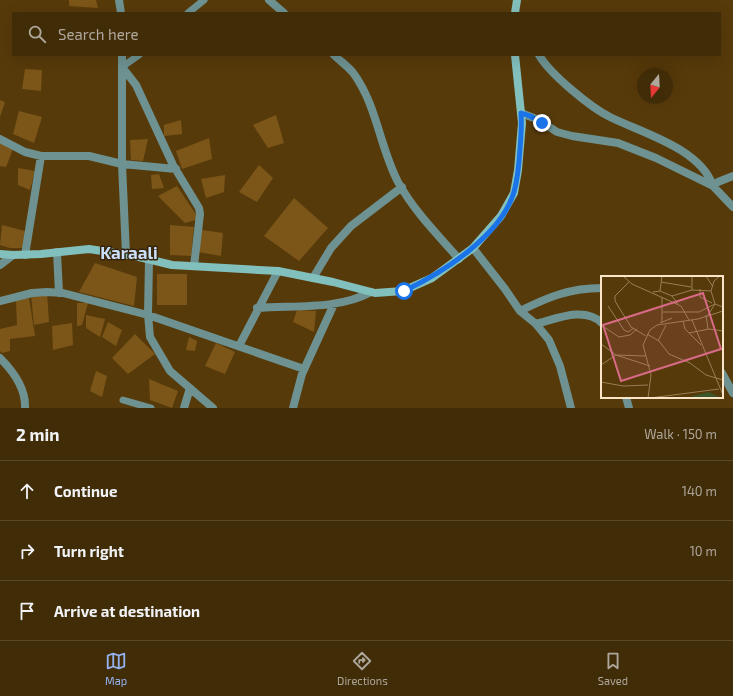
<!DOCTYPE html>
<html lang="en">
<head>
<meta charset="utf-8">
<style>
  :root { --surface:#412c08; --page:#4c3816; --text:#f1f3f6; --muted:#aea79c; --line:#5a4829; --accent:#95b2f1 }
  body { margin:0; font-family:"Exo 2",sans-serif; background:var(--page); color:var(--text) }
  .compass { position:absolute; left:637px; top:68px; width:36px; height:36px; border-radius:50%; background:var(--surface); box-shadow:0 4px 16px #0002; rotate:198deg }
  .stop { position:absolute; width:12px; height:12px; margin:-9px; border:3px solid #1a73e8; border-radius:50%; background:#fff }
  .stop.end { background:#1a73e8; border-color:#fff; box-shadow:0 1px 4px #0008 }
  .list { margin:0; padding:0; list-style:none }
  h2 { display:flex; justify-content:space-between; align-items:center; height:52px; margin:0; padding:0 16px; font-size:17px }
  h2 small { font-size:13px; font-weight:400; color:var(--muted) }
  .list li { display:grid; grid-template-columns:26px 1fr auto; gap:12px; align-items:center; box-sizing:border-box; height:60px; padding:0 16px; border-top:1px solid var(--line) }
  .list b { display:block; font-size:15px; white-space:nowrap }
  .list em { font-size:13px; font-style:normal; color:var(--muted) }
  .icon { flex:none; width:22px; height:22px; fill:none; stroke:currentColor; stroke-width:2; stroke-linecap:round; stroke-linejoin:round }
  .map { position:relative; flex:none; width:733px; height:408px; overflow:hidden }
  .search { position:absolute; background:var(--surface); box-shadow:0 4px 16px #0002; left:12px; right:12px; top:12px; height:44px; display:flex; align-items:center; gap:10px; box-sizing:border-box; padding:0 14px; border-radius:0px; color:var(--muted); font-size:15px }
  .sheet { height:232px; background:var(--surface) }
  nav { display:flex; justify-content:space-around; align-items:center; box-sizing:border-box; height:56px; border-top:1px solid var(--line); background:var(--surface); font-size:11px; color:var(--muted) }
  nav a { display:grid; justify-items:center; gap:2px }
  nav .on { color:var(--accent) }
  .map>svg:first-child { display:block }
  .building { fill:#7c5618 }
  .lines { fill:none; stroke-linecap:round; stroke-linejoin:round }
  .lane { stroke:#6d9291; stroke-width:7 }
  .street { stroke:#6d9291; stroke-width:8 }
  .secondary { stroke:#82c0be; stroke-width:8 }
  .route { stroke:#1a73e8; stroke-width:5 }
  .labels { text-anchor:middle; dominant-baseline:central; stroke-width:3; stroke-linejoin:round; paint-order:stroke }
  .quarter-label { font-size:17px; font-weight:bold; fill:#cbdef7; stroke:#35240b }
  .inset-road { fill:none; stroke:#997e56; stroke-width:1 }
  .view { fill:#d96a87; fill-opacity:0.15; stroke:#d96a87; stroke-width:2 }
  .inset-edge { fill:none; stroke:#fbe5c8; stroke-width:2 }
</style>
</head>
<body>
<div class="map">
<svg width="733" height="408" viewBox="0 0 733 408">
  <rect width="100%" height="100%" fill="#573a0a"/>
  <path class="building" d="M69,0H96L98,8L69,6Z
    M25,69L42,70L41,91L22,89Z
    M0,100L5,102L0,117Z
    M19,111L42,117L34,143L13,134Z
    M276,115L284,143L268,148L253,125Z
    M181,120L182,134L164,136V125Z
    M209,138L212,159L182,169L176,151Z
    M148,139L143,161L131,160L130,140Z
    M0,143L13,149L6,167L0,166Z
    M259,165L273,178L257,202L239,192Z
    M18,168L35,171L30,190L18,185Z
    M159,174L164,188L152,189L151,175Z
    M225,175L224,192L206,198L201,179Z
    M177,186L199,219L185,223L158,196Z
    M294,198L328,228L299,261L264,236Z
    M2,225L25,231L23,248H10L0,245Z
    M170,225L194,227L191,256L170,255Z
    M202,230L223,233L221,256L198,252Z
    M95,263L137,277L134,306L79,292Z
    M157,274H187V305H157Z
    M47,293L49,322L34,325L31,294Z
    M29,298L35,336L10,339V351L2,353L0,351V329L17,325L16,301Z
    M77,303H88L82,325L77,326Z
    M297,310L316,311L314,332L293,322Z
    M86,315L105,319L100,337L86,328Z
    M108,322L122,330L116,346L102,337Z
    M72,323L73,345L53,350L52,326Z
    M135,334L155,354L128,374L112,358Z
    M189,337L197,341L195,351L186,350Z
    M216,343L235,352L225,374L205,366Z
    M96,371L107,376L102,397L90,391Z
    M149,379L178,391L172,408L150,400Z"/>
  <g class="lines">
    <path class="lane" d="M188,13L204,0
      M122,67L139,55
      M123,400L151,408"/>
    <path class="street" d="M119,0L121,13
      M269,0L284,13
      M122,55V164L126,254
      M334,55C340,61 349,67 354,74C377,106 380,148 398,182C414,211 437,234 459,259
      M539,55C550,74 590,107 610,117C642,133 700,148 713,186L718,182L733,176
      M122,67L136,85L173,165L199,208L200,214L194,266
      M521,113L539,120L557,132L572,136L618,143L656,158L713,186L733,207
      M0,139L25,152L41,156H89L122,164L176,169
      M473,248L505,289L520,311L536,324L549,340L560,366L571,408
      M57,252L59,293
      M25,255L41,156
      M149,260L148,315L150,337L170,371L213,408
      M0,265L13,255
      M313,278L331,248L351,226L402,187
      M0,301L32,293L47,292L63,293L148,315L304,369
      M257,308C294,305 338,310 371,292
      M520,311C548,297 570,288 602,288
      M536,324C556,319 584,306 602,323
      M239,346L278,271
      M0,358C13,371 26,389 25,408
      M722,373L733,393
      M626,397L629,408
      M184,408L190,388
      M293,408L302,374L334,304"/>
    <path class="secondary" d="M515,13L517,0
      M0,254L13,255L41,254L89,249L135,256L172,265L278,271L333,282L375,293L403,291L432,278L473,248L501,216L514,193L518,170L522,123L515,55"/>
  </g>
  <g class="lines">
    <path class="route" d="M404,291C442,273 501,236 514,192C518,178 519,164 520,149C521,137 522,125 521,113L530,116L542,123"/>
  </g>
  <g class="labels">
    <g class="quarter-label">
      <text x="129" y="252">Karaali</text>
    </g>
  </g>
  <g transform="translate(601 276)">
    <rect width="122" height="122" fill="#573a0a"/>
    <path d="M108,116L120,122H89L92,120Z" fill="#3b5629"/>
    <path class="inset-road" d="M22,0L31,8L80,30L88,44M105,0L112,11M28,6L14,20V25L30,51L45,60M60,6L90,11M99,13V21L111,27M59,15L71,20L77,28M110,15L113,5L119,0M52,16L59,15L61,0M71,20L91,14M7,30L23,54L27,56L33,52M62,36H98L114,28L110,15L91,14V0M105,39L107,53M107,39L114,28L122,31M91,44L122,119M82,45L84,53L100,69M61,46V21M59,47L71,42M0,49L18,61L29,59L36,53M88,57L108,53L122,55M46,58L58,65L68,78L89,87L105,99L122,104M57,65L65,49M0,68L15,79L44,80M0,89L15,79L49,90M0,106L22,110L47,109M47,122L50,99L42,69L49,54L56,49L97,43L122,35M49,122L118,113"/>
    <path class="view" d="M102,17L120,73L20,105L2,49Z"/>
    <rect width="122" height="122" class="inset-edge"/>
  </g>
</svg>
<svg class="compass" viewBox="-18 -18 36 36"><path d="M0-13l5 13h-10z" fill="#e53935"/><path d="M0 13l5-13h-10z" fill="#aea79c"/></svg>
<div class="stop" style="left:404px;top:291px"></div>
<div class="stop end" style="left:542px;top:123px"></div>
<div class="search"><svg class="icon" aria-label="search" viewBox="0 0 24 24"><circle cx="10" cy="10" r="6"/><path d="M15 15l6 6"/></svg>Search here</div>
</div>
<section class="sheet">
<h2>2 min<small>Walk · 150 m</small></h2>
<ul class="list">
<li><svg class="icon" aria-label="ahead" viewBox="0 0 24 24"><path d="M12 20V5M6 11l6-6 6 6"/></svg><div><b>Continue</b></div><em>140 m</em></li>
<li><svg class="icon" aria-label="right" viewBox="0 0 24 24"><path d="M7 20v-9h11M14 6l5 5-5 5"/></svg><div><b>Turn right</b></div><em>10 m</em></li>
<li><svg class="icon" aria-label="arrive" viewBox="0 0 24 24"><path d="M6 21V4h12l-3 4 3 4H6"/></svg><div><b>Arrive at destination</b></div></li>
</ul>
</section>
<nav>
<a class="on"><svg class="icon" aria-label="map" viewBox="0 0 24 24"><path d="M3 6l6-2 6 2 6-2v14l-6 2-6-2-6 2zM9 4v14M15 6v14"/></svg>Map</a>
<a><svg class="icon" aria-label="directions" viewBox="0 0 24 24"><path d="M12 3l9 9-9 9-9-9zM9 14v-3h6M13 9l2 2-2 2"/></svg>Directions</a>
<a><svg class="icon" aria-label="saved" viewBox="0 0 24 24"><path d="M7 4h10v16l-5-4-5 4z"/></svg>Saved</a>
</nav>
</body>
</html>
